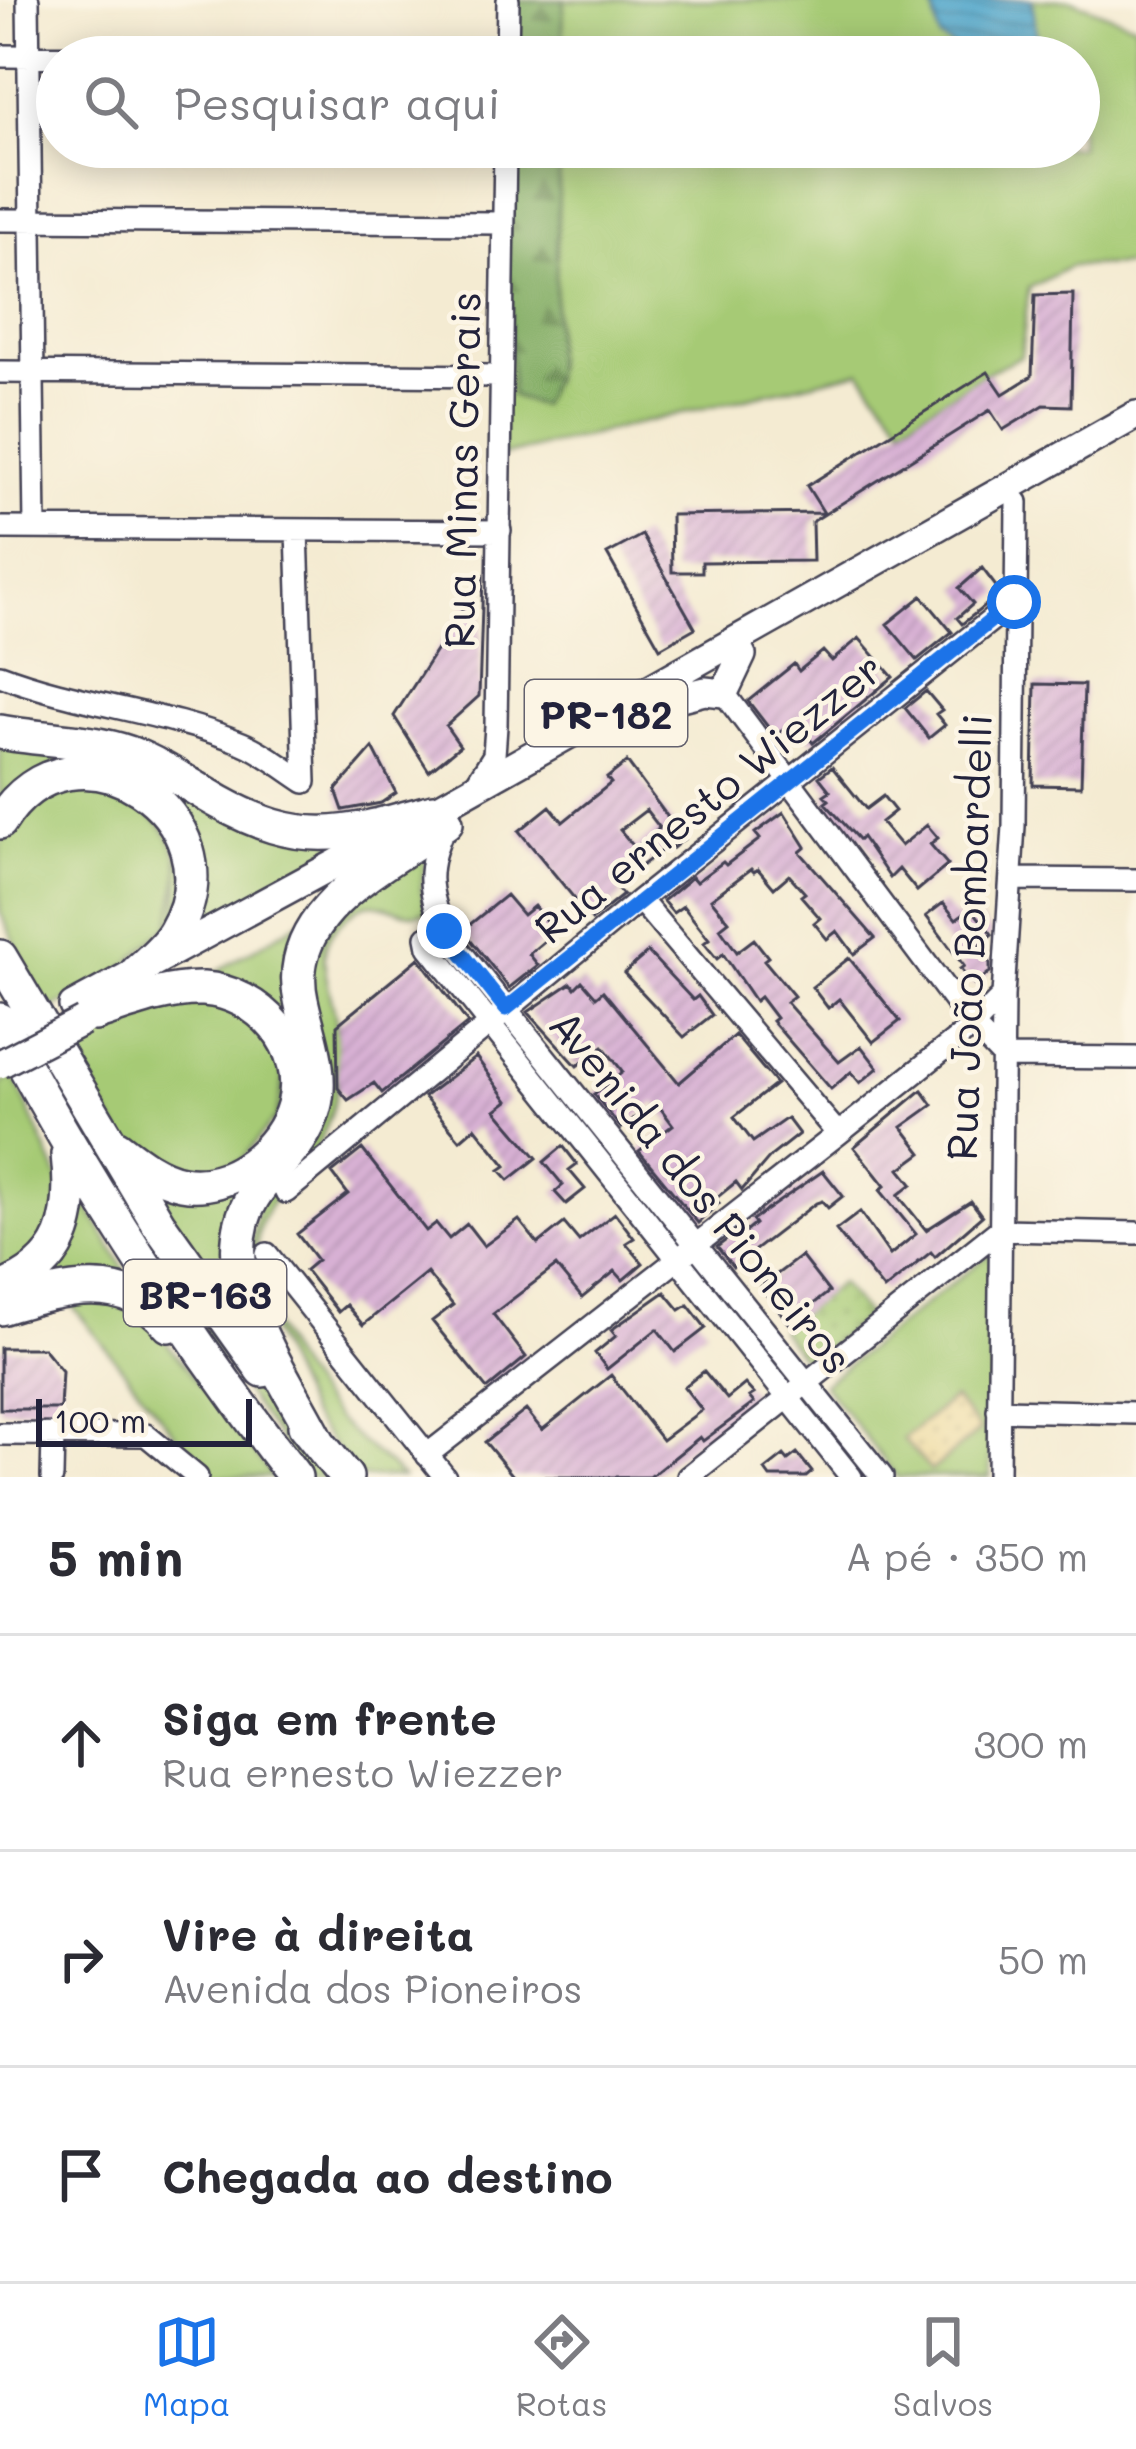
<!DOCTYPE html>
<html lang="pt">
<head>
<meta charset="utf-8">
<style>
  :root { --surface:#fff; --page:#f7f7f7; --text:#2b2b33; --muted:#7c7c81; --line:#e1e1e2; --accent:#1a73e8 }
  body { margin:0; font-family:Mali,sans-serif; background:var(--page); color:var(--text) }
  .scale { position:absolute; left:36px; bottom:30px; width:216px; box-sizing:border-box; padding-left:12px; border:6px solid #22223b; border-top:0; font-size:33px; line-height:42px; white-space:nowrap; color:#22223b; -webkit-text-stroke:9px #fcf5e5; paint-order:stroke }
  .stop { position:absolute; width:36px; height:36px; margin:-27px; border:9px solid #1a73e8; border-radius:50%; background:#fff }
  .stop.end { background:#1a73e8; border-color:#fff; box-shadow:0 3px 12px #0008 }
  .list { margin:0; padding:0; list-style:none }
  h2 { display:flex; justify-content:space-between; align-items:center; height:156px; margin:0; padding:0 48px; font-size:51px }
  h2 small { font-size:39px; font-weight:400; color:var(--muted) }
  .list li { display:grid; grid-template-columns:78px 1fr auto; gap:36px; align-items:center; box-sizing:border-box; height:216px; padding:0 48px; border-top:3px solid var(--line) }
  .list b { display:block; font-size:45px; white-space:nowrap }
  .list p { margin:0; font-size:39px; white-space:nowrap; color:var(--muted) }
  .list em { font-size:39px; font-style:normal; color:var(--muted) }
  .icon { flex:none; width:66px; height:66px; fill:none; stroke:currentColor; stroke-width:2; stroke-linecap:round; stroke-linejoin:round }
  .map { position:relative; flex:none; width:1136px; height:1477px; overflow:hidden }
  .search { position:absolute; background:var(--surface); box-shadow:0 6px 30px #0003; left:36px; right:36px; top:36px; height:132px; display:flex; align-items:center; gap:30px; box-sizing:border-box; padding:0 42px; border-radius:66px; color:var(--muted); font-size:45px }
  .sheet { height:804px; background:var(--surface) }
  nav { display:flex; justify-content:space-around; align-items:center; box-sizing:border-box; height:168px; border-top:3px solid var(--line); background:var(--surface); font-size:33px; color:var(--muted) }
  nav a { display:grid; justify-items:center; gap:6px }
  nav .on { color:var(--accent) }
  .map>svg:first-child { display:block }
  .green { fill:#a6ca74; stroke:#647658; stroke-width:3 }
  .forest { fill:url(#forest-firs); stroke:#536850; stroke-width:3 }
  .sand { fill:url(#sand-dots); stroke:#887e6c; stroke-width:3 }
  .park { fill:url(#park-dots); stroke:#647658; stroke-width:3 }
  .water { fill:url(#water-rules); stroke:#386483; stroke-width:3 }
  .building { fill:url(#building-hatch); fill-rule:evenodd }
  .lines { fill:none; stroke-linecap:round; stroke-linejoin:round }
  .minor-casing { stroke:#424052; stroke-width:26 }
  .major-casing { stroke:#424052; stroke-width:32 }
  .highway-casing { stroke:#424052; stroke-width:38 }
  .minor { stroke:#fff; stroke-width:21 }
  .major { stroke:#fff; stroke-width:27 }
  .highway { stroke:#fff; stroke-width:33 }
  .major-bridge-casing { stroke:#424052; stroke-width:32; stroke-linecap:butt }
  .major-bridge { stroke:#fff; stroke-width:27 }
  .route { stroke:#1a73e8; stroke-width:15 }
  .labels { text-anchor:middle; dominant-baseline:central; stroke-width:9; stroke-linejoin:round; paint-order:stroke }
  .shield { fill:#fcf5e5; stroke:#63616e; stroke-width:3 }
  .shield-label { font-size:39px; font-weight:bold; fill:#22223b }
  .street-label { font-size:42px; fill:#22223b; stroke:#fcf5e5 }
</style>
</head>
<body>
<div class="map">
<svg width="1136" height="1477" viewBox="0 0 1136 1477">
  <defs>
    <pattern id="forest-firs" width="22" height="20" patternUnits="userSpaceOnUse" patternTransform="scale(3)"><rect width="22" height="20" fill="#84ae66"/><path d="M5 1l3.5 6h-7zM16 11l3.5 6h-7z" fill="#6c8d55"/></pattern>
    <pattern id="sand-dots" width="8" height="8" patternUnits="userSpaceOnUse" patternTransform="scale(3)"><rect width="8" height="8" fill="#eeda9e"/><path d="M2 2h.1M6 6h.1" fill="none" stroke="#ccbb89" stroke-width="1.8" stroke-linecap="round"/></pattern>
    <pattern id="park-dots" width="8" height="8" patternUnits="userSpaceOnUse" patternTransform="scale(3)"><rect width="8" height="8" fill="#a6ca74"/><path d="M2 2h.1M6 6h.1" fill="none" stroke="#8fad65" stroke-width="1.8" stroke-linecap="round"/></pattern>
    <pattern id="water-rules" width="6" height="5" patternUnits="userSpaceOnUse" patternTransform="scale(3)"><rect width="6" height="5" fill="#4ea5cb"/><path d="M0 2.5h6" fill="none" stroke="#4086a6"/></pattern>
    <pattern id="building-hatch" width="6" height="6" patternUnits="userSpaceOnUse" patternTransform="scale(3)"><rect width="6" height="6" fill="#d8b1d4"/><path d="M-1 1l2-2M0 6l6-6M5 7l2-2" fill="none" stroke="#b998b7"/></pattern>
  </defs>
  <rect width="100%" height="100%" fill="#fcf5e5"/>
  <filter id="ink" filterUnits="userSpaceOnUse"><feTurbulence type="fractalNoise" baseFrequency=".00833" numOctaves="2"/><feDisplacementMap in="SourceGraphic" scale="24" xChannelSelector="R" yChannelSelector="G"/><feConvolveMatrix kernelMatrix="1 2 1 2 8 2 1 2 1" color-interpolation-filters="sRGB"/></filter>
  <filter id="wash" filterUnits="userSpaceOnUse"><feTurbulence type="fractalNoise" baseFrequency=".004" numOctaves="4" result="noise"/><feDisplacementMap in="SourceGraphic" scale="48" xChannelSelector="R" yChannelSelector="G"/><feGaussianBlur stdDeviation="2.7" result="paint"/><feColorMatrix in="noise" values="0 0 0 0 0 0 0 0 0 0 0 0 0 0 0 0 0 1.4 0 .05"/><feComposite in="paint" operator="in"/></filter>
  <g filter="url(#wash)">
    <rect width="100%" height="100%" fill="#f4ebd2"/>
    <path class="green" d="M564,0H1071L1136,25V265L1071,266L1029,288L1021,356L988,372L903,425L860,371L501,456L506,197L553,379L560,147H1079V57H562Z
      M0,734L88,745L254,822L424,814L166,946L184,838L93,770L0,818Z
      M71,788C114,790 166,810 177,857C181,875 177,898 178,916L113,977L47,1011L0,912V843L20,812Z
      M426,855L421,889L427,912C403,921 387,900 366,905C358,907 349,914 343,920C309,949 331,985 336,1021C340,1046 340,1079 334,1103C328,1126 317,1150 303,1169C291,1184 276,1193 267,1210C230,1280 298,1380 347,1429C364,1446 385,1460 402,1477H359L310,1416L245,1275L303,979L336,910Z
      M319,910C247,997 318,1019 307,1101C302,1139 274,1157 253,1185C217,1230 231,1284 245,1335L134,1171C305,1258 373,991 202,980Z
      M224,1000L278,1044L286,1104L240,1162L187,1173L127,1146L71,1050L127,1017L164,1003Z
      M49,1064L218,1328L333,1477H307L211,1346L40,1067Z
      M14,1076L62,1186L52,1236L0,1279V1084Z
      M79,1192L139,1294L11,1292Z
      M992,1252L990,1477H897L823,1384Z
      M99,1294L151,1323L273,1477H209L71,1304Z"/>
    <path class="forest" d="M516,0H564L562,57H514Z
      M509,147H560L553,379L540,406L512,396L506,197Z"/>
    <path class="sand" d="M953,1398L980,1430L931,1471L903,1439Z"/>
    <path class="park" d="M840,1283L867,1316L806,1364L780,1330Z"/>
    <path class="water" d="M939,0H1032L1037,37L1025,57L969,55L940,39L933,8Z"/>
    <g id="blocks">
      <path class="building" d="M1073,294L1071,406L1044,405L1003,430L990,410L812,522L813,561L702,562V572H672L671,515L824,513L807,486L988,372L1003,394L1032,376L1035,295Z
        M642,535L695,628L660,648L607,554Z
        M982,568L1001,593L962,624L957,618L973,604L959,588Z
        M483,578L479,696L446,726L460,746L429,771L394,716Z
        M922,596L952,632L917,660L887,624Z
        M859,638L893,677L813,743L795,720L775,736L748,701L794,664L799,671L823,651L832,661Z
        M1035,684L1084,685L1081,786L1033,785Z
        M926,691L942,710L936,714L945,725L929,738L905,708Z
        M373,748L396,793L381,803L343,810L336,790Z
        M627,762L684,839L673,848L670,844L615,886L623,895L592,920L519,831L550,806L563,822L611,783L607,778ZM646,810L660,828L635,848L620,830Z
        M832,767L866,809L883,796L895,811L881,822L901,846L927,825L938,838L930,844L948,865L917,891L899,869L890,878L862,837L859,840L825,803L829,800L824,795L830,791L819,777Z
        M784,812L806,847L800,852L875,938L854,954L837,931L827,939L814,923L820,918L801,896L805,893L789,875L774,888L758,869L754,872L751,869L711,899L729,921L720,928L737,952L754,939L768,957L764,960L794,996L786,1002L839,1062L861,1046L878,1068L860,1083L851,1072L831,1089L772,1021L776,1018L760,997L755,1001L723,954L717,959L704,943L709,939L683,906L673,913L663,901L692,877L696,882L723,862L726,865L760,839L755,833Z
        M506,895L523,915L534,906L555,932L529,954L538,965L509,988L463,930Z
        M943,903L956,919L971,908L992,934L977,947L990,963V972L974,985L960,969L964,966L926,916Z
        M648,952L693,1000L698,996L712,1015L684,1037L624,973Z
        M419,958L468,1023L382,1093L374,1083L348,1100L338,1088L337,1025Z
        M849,958L900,1021L873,1042L839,999L828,1008L812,987Z
        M582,981L596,997L603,991L679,1083L735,1035L776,1084L734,1117L753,1142L787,1118L799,1134L771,1156L742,1190L736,1182L715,1199L719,1203L698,1223L639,1151L673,1125L656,1102L621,1128L594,1094L623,1072L603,1046L577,1066L528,1012L571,983L575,988Z
        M476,1057L508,1101L496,1110L537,1158L509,1180L500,1170L506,1166L475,1127L460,1140L424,1097Z
        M922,1090L933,1105L902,1127L922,1153L900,1169L912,1184L898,1195L926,1230L971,1201L982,1216L935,1257L931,1252L884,1290L836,1230L860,1212L890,1255L916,1234L880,1190L885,1186L854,1147Z
        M563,1146L577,1164L569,1170L585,1189L566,1204L555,1192L563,1185L544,1162Z
        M362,1149L426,1231L436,1223L449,1239L467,1224L484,1246L519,1220L538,1244L564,1223L579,1241L615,1213L634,1238L626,1243L643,1263L623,1280L615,1271L582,1298L556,1266L493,1314L526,1357L487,1389L432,1321L453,1305L427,1273L363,1325L346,1305L338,1312L305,1270L317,1260L297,1234L348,1194L332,1173Z
        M823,1171L843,1196L828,1208L822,1201L816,1203L733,1267L717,1247L734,1234L738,1238L755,1224L752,1220Z
        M801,1256L829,1292L789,1323L760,1287Z
        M665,1292L680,1310L688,1305L706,1328L675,1352L657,1329L607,1369L595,1353L616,1336L611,1330Z
        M0,1348H43L62,1371L60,1409H0Z
        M704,1371L727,1399L745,1384L754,1394L749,1397L754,1403L703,1441L700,1437L650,1477H514L485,1442L526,1410L542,1430L611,1375L662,1440L702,1410L684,1387Z
        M797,1453L812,1472L806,1477H770L765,1470L784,1455L788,1460Z"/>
    </g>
  </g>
  <g filter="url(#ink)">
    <use href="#blocks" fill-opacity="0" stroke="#424052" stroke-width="3"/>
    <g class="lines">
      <defs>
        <path id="minor" d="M28,0L35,528
          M0,56L132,57
          M507,57L508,0
          M0,220L503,223
          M0,372L500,376
          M0,528L500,531
          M0,675C79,705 163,711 242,743C264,752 285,769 305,782L297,530
          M724,693L973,1026L1003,1057L1136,1058
          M474,787L494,755L496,726L505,147
          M444,827C425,870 428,889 444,931L882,1477
          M1011,879L1136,880
          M640,900L838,1134
          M444,931L427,937L429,947L851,1477
          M286,1192L640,900L1014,602
          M999,1230L1136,1233
          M267,1254L445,1477
          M998,1410L1136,1413
          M0,1434L146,1435L197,1477
          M427,1455L838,1134L973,1026L1003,996
          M52,1477L53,1435
          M688,1477L999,1230
          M998,1477L1003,996L1014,826L1017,502"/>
        <path id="major" d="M657,703L705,691L724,693L742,655
          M73,1006L433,811L1136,415"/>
        <path id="highway" d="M0,732C42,740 88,739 129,753C161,765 189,785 219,802C303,849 345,835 433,811
          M0,822C74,703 243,817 175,932C166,948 150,960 137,972
          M0,957L158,1223L263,1370
          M95,1014C130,1002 166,988 203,989C259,992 309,1047 294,1105C282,1150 230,1192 182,1183C157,1178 136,1162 117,1147
          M0,1020C86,1183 182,1331 295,1477
          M0,1289C66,1264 75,1218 68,1154
          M0,1308C60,1290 123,1269 169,1325
          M305,1426L346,1477
          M318,1442C285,1375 206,1272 253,1197C273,1165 304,1147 314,1108C324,1071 308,1035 301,1000C281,911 387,864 446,822"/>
      </defs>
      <use href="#minor" class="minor-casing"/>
      <use href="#major" class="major-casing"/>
      <use href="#highway" class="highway-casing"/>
      <use href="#minor" class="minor"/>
      <use href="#major" class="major"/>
      <use href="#highway" class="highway"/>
      <defs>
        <path id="major-bridge" d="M0,1064L83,1021"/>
      </defs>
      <use href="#major-bridge" class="major-bridge-casing"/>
      <use href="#major-bridge" class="major-bridge"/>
    </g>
  </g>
  <g class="lines" filter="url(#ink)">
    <path class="route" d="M444,931L506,1009L1014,602"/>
  </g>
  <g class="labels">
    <g class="shield">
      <rect x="525" y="680" width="162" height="66" rx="9"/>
      <rect x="124" y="1260" width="162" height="66" rx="9"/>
    </g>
    <g class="shield-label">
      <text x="606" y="713">PR-182</text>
      <text x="205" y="1293">BR-163</text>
    </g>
    <g class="street-label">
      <text transform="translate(461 470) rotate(-89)">Rua Minas Gerais</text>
      <text transform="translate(708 797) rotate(-39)">Rua ernesto Wiezzer</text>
      <text transform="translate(968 937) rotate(-88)">Rua João Bombardelli</text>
      <text transform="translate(702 1191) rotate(51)">Avenida dos Pioneiros</text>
    </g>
  </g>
</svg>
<div class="scale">100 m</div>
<div class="stop" style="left:1014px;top:602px"></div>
<div class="stop end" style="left:444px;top:931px"></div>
<div class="search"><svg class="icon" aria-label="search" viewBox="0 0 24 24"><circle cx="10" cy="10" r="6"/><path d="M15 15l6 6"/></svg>Pesquisar aqui</div>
</div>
<section class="sheet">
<h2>5 min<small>A pé · 350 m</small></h2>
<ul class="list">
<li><svg class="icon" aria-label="ahead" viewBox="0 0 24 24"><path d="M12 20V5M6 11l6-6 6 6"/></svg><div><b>Siga em frente</b><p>Rua ernesto Wiezzer</p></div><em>300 m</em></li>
<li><svg class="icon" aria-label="right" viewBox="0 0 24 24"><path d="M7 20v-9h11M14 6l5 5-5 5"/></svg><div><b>Vire à direita</b><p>Avenida dos Pioneiros</p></div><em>50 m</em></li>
<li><svg class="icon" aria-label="arrive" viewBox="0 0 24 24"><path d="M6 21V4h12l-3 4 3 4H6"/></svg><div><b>Chegada ao destino</b></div></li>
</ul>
</section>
<nav>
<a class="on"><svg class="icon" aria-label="map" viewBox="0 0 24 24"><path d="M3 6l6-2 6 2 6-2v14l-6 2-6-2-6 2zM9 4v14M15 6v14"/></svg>Mapa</a>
<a><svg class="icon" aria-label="directions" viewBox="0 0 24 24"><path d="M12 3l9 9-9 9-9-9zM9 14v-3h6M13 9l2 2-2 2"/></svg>Rotas</a>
<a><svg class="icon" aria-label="saved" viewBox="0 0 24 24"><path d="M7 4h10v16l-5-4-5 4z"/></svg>Salvos</a>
</nav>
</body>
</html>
